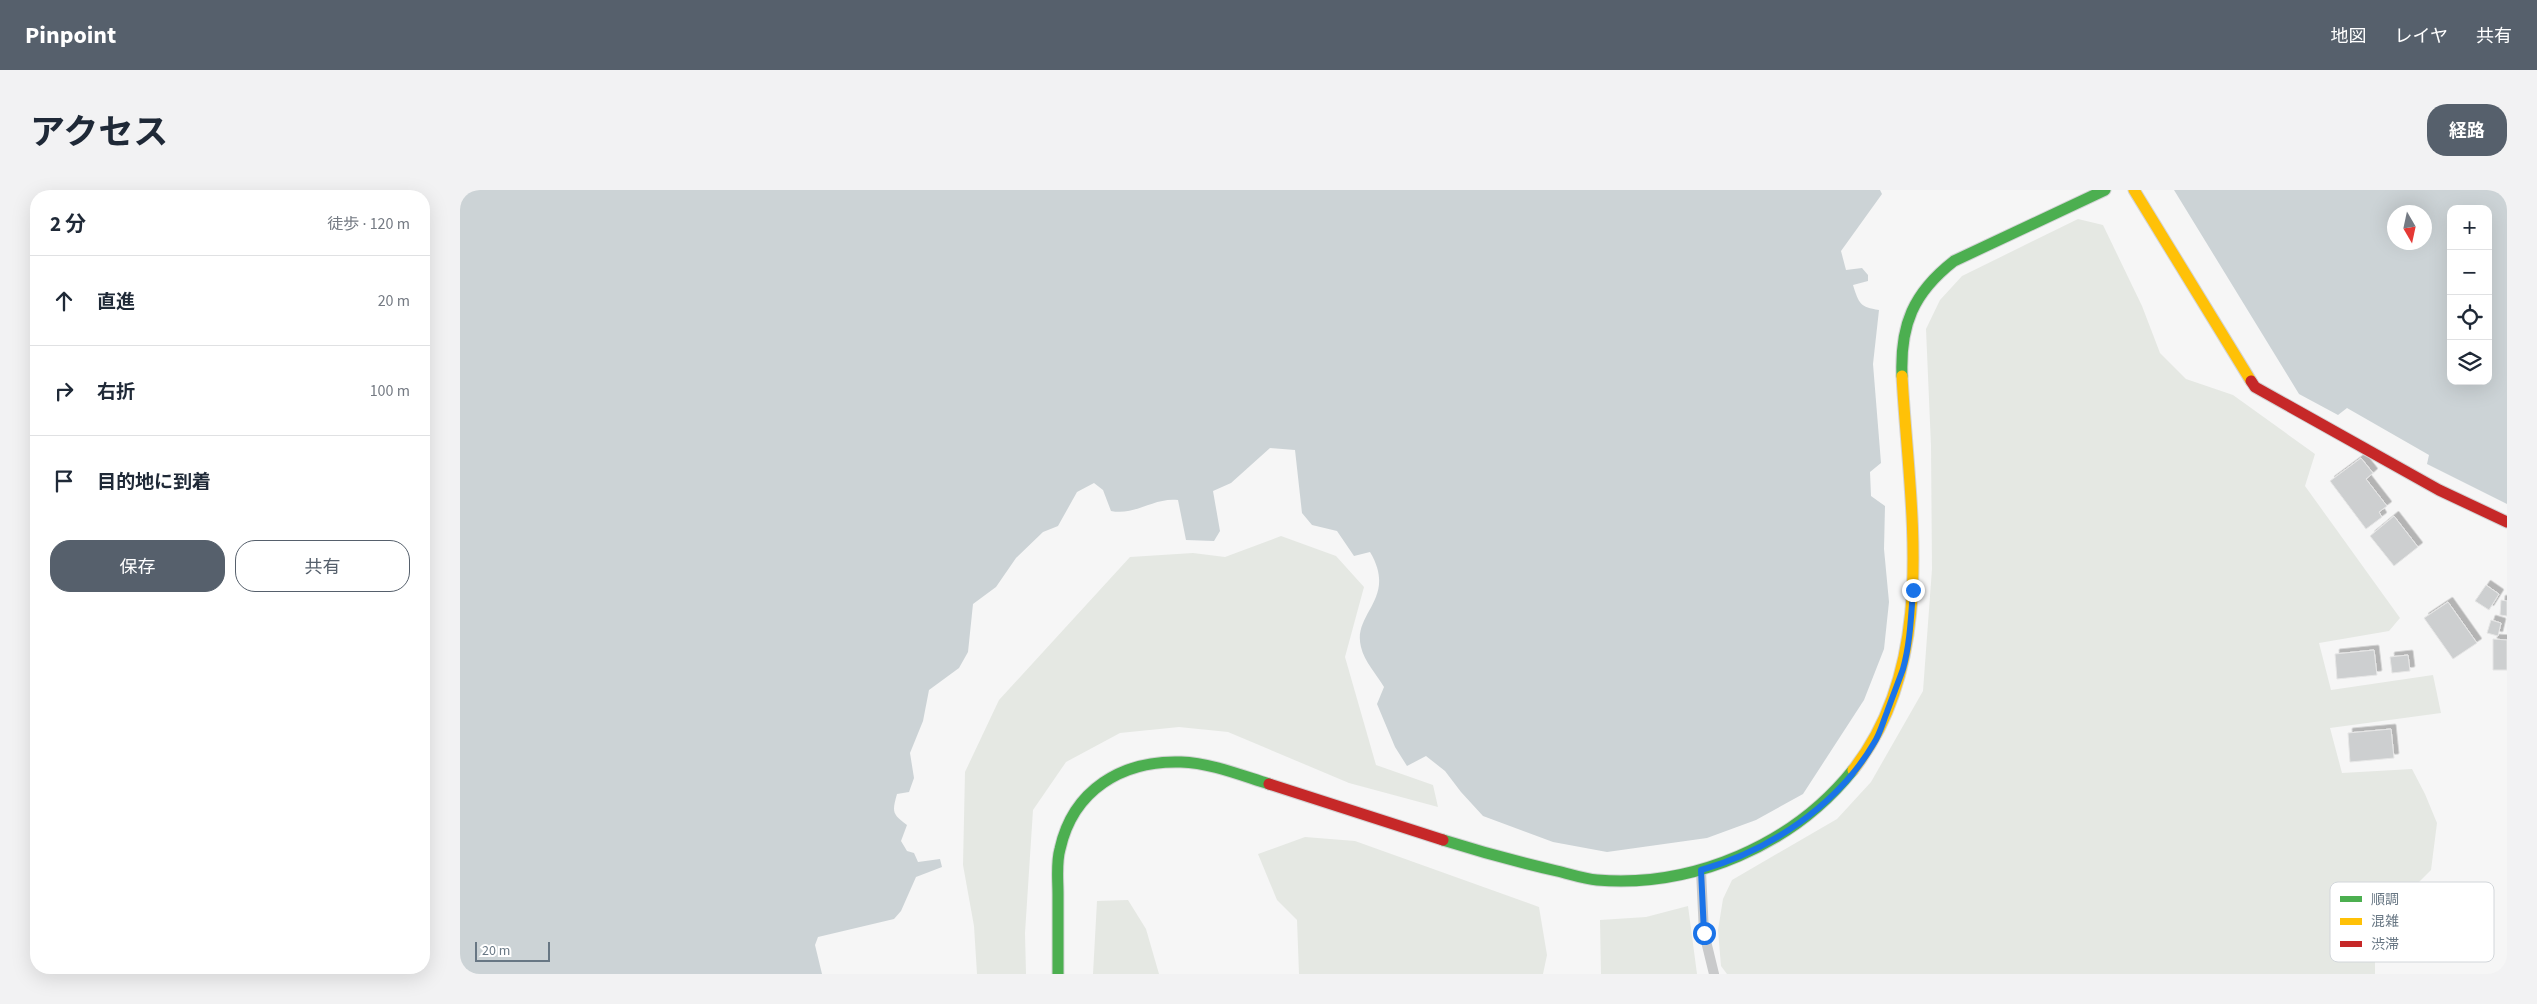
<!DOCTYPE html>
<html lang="ja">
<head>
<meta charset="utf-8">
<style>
  :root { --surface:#fff; --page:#f2f2f3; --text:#1f2937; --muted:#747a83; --line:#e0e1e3; --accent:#56606c }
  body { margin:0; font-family:"Source Sans 3","Noto Sans JP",sans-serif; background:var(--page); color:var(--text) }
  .controls { position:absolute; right:15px; top:15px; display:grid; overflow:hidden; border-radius:10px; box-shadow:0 5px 20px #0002 }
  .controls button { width:45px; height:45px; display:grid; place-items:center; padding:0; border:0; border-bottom:1px solid var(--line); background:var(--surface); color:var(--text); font:25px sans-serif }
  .compass { position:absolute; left:1927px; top:15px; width:45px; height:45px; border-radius:50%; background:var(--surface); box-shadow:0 5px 20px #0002; rotate:171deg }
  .scale { position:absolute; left:15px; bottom:12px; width:75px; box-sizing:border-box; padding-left:5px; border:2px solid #687784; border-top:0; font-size:14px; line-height:18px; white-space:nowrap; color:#687784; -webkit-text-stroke:4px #fff; paint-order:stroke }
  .stop { position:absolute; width:15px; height:15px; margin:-11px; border:4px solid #1a73e8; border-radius:50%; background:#fff }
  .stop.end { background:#1a73e8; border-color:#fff; box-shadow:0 1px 5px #0008 }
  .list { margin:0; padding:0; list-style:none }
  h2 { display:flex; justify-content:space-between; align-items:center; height:65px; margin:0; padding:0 20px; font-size:21px }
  h2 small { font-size:16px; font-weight:400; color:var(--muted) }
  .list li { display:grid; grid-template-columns:32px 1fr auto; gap:15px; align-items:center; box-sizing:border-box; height:90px; padding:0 20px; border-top:1px solid var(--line) }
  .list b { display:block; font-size:19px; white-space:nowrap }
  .list em { font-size:16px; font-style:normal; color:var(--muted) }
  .actions { display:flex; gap:10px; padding:15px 20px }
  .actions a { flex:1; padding:11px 0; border:1px solid var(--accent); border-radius:20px; text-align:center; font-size:18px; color:var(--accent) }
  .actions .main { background:var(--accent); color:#fff }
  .icon { flex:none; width:28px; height:28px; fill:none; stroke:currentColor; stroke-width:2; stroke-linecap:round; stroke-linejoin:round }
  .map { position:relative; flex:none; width:2047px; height:784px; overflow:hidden; border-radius:20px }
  header { display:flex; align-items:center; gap:30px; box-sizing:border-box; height:70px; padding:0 25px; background:var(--accent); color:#fff }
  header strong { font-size:24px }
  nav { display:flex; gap:28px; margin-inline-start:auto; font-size:18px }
  .intro { display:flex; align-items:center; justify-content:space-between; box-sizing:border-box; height:120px; padding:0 30px }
  h1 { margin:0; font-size:35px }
  .button { padding:12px 22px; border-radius:20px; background:var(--accent); color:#fff; font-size:18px; font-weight:700 }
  main { display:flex; gap:30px; padding:0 30px }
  aside { flex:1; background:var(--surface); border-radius:20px; box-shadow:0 5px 20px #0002 }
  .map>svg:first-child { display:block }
  .green { fill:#e5e8e3 }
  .water { fill:#ccd3d6; fill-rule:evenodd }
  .building { fill:#cdcfd0; stroke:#e6e6e6; filter:url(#shadow) }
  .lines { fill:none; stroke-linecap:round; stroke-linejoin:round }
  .fast-casing { stroke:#d3d4d5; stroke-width:13 }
  .slow-casing { stroke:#d3d4d5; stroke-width:13 }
  .jam-casing { stroke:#d3d4d5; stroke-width:13 }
  .lane { stroke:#c9cacb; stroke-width:10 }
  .fast { stroke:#4caf50; stroke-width:11 }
  .slow { stroke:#ffc107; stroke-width:11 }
  .jam { stroke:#c62828; stroke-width:11 }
  .route { stroke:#1a73e8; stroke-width:6 }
  .key { fill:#fff; stroke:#d2d6da; stroke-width:1 }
  .key-label { font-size:14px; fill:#687784 }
</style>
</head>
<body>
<header>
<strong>Pinpoint</strong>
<nav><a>地図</a><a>レイヤ</a><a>共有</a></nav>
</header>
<div class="intro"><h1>アクセス</h1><a class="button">経路</a></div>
<main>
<aside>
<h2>2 分<small>徒歩 · 120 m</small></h2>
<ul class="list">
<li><svg class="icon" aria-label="ahead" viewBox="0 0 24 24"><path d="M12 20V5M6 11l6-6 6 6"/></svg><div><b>直進</b></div><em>20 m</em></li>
<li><svg class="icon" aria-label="right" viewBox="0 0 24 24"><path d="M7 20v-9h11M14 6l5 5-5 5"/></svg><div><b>右折</b></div><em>100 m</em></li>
<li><svg class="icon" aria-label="arrive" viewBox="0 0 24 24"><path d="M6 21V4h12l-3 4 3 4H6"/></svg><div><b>目的地に到着</b></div></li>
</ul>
<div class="actions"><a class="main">保存</a><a>共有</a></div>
</aside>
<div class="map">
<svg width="2047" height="784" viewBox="0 0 2047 784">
  <defs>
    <filter id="shadow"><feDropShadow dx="4.5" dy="-4.5" stdDeviation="0" flood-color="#0004"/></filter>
  </defs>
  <rect width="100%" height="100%" fill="#f6f6f6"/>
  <path class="green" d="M1618,29L1643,35L1682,116L1700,163L1726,189L1773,205L1855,264L1845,296L1940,428L1929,441L1859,453L1871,500L1973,485L1981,523L1870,538L1882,583L1952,579L1965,604L1977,633L1971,680L1946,705L1915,746V784H1267L1261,776L1258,740L1263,709L1272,690L1377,629L1411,592L1463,501L1472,379L1471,256L1466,139L1480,110L1502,86Z
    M821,346L876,366L904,397L885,467L916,575L973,595L978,617L889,593L768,542L719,537L660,543L606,572L573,620L565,743L566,784H517L514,736L503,675L505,582L539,510L670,367L733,363L765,367Z
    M845,647L895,651L1079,717L1087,765L1083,784H839L837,730L817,710L798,664Z
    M668,710L686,739L699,784H633L637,711Z
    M1228,716L1237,784H1141L1140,730L1186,727Z"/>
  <path class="water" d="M0,0H1420L1422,4L1381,61L1386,80L1402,78L1408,85V91L1393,95C1399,114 1400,117 1419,120L1413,174L1421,273L1410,282L1411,306L1425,316L1424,359L1429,412L1424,459L1404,510L1343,604L1296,630L1247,648L1147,662L1093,652L1023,626L1001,602L985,581L966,566L947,576L935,557L917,514L924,497C917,485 904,471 901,457C892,423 938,409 910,362L894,366L877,341L852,335L842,323L835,260L810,258L771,293L753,301L760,341L754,351L726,350L718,310C694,307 675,326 651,321L643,300L634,293L617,302L598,336L583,342L556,368L536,397L513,414L508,462L499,478L469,500L463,531L450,563L454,588L449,602L437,604C432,622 432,624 447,635L441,651L447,661L454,663L458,672L480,669L482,677L456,687L441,721L434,729L358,747L355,755L362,784H0Z
    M1714,0H2047V314L1967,274L1969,265L1887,218L1878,225L1839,204ZM1991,19H2028V191H1991ZM1934,22H1964V52H1934Z"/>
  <path class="building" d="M1901,268L1913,283L1906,289L1927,316L1919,322L1922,327L1906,339L1870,291Z
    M1934,326L1958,357L1934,376L1910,346Z
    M2026,395L2039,404L2029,420L2015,411Z
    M2041,410L2047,411V426L2040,425Z
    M1988,412L2017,453L1993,469L1964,428Z
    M2031,430L2041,433L2038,446L2027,443Z
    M2033,449L2047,450V480H2033Z
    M1914,460L1917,485L1877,489L1875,464Z
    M1948,465L1950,481L1932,483L1930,467Z
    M1931,539L1934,568L1890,572L1888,543Z"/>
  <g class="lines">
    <defs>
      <path id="fast" d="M1442,186C1440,135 1453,103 1494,71L1645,0
        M983,650C1021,662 1058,672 1097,681C1110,684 1124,689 1137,690C1233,698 1333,655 1393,580
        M598,784C598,757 598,731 598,704C598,689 596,673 600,659C613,600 662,570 721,572C751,573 780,585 809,594"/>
      <path id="slow" d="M1674,0L1791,191
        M1393,580C1480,469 1449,316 1442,186"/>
      <path id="jam" d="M1791,191L1795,197L1979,300L2047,332
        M809,594L983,650"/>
    </defs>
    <use href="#fast" class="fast-casing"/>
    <use href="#slow" class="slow-casing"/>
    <use href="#jam" class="jam-casing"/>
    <path class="lane" d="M1241,681L1244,743L1254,784"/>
    <use href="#fast" class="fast"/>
    <use href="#slow" class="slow"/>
    <use href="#jam" class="jam"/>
  </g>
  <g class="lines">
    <path class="route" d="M1244,743L1241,680C1309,661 1378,615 1414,553C1420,544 1423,532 1427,522C1432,508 1438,493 1443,479C1450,454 1451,427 1453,400"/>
  </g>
  <rect x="1870" y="692" width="164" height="80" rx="8" class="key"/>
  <rect x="1880" y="706" width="22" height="6" fill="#4caf50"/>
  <rect x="1880" y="728" width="22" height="7" fill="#ffc107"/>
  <rect x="1880" y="751" width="22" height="6" fill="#c62828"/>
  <g class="key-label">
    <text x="1911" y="714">順調</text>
    <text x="1911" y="736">混雑</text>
    <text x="1911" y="759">渋滞</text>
  </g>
</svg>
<div class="controls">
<button>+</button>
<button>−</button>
<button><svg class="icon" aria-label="locate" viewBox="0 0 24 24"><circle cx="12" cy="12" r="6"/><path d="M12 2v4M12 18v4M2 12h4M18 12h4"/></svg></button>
<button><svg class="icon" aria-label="layers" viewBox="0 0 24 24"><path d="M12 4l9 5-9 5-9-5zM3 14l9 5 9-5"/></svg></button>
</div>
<svg class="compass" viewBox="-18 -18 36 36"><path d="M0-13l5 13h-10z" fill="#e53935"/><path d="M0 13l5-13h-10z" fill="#747a83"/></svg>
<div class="scale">20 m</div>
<div class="stop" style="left:1244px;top:743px"></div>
<div class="stop end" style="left:1453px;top:400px"></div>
</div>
</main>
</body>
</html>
